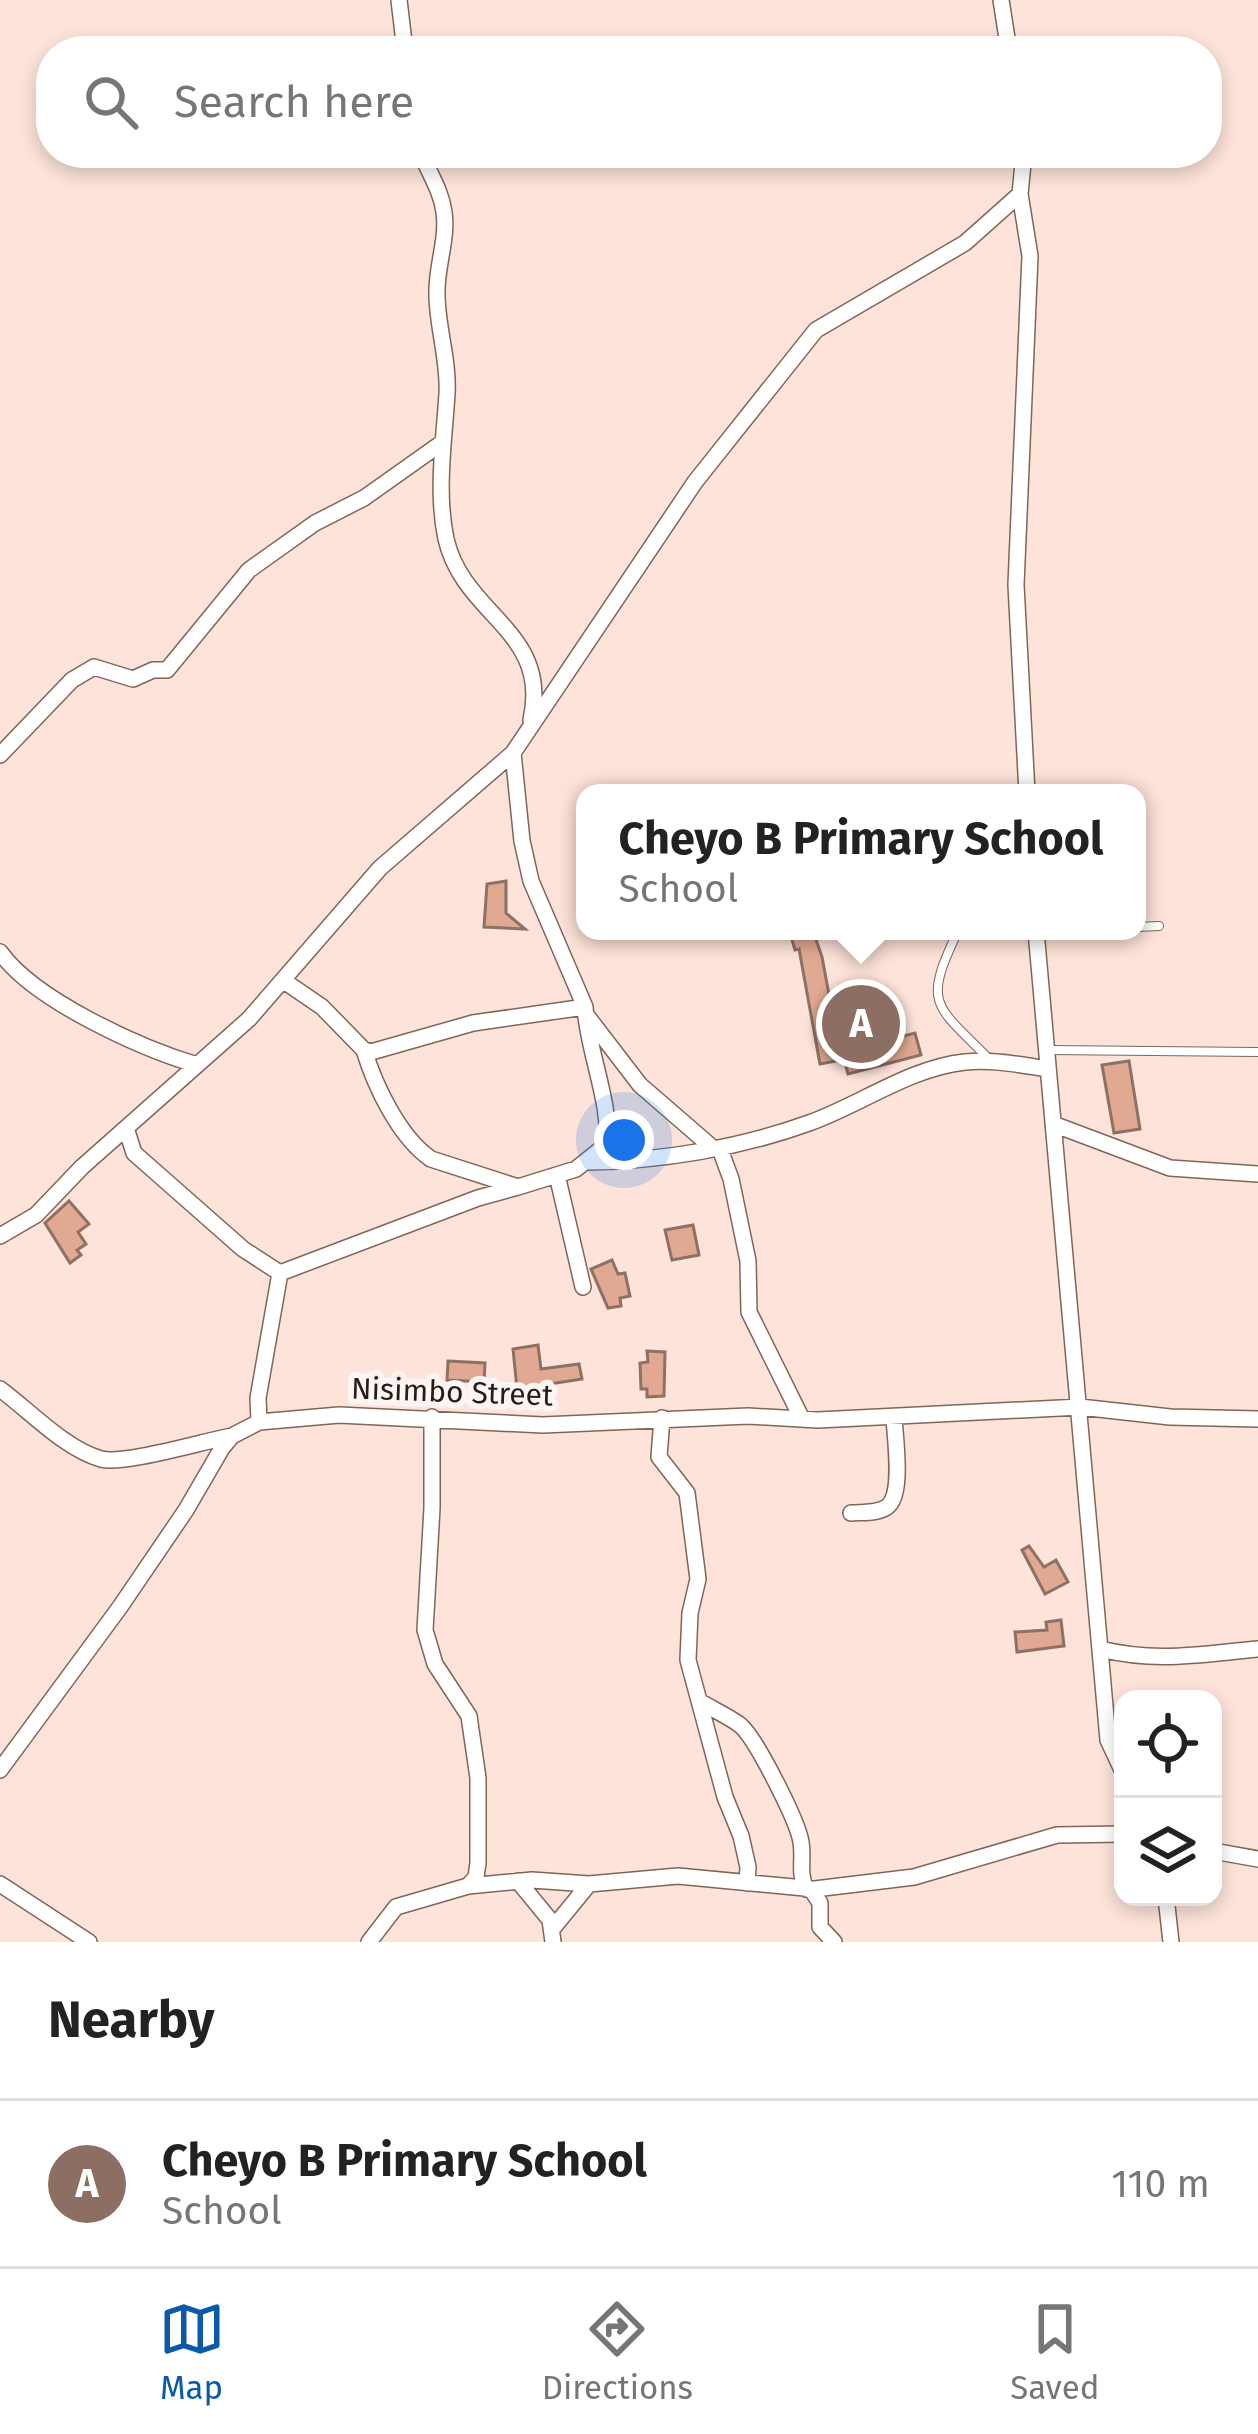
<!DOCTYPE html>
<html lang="en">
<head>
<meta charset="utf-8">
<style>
  :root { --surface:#fff; --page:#f2f2f2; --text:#222; --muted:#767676; --line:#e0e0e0; --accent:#0a5aa9 }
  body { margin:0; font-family:"Fira Sans",sans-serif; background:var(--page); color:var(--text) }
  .controls { position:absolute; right:36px; bottom:36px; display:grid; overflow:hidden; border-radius:24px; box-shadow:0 6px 18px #0003 }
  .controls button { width:108px; height:108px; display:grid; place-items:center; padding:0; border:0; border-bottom:3px solid var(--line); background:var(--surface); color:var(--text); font:60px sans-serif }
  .you { position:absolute; left:624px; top:1140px; width:42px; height:42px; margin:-30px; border:9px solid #fff; border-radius:50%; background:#1a73e8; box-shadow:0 0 0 18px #1a73e833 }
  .badge { display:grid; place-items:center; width:78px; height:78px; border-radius:50%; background:var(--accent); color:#fff; font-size:39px; font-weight:700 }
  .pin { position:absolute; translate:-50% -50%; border:6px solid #fff; box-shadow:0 3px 12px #0006 }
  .popup { position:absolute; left:576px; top:784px; width:570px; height:156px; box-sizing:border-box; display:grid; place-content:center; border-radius:24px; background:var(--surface); filter:drop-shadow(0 3px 9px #0005); font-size:39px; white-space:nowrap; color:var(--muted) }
  .popup b { font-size:45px; color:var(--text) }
  .popup::after { content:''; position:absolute; left:50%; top:100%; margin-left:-24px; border:24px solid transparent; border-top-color:var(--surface) }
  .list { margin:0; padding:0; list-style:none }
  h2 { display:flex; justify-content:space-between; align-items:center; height:156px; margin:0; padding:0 48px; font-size:51px }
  h2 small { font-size:39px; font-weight:400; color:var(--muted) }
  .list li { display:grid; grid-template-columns:78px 1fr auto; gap:36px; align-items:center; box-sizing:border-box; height:168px; padding:0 48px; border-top:3px solid var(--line) }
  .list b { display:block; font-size:45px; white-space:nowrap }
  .list p { margin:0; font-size:39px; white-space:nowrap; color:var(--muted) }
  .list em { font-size:39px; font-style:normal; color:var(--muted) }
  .icon { flex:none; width:66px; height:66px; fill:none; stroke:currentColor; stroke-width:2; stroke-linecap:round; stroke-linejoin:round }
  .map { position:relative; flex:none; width:1258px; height:1942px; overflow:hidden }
  .search { position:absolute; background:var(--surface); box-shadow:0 6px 18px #0003; left:36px; right:36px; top:36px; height:132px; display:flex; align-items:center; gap:30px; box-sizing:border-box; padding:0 42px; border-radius:48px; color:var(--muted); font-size:45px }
  .sheet { height:324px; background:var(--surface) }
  nav { display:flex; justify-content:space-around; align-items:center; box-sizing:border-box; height:168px; border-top:3px solid var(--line); background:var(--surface); font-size:33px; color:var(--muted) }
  nav a { display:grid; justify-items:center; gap:6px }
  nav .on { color:var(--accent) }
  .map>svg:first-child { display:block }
  .building { fill:#e1a991; stroke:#8d7165; stroke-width:3 }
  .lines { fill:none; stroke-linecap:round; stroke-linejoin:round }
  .lane-casing { stroke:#806559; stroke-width:10 }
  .street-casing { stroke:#806559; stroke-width:18 }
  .lane { stroke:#fff; stroke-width:8 }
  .street { stroke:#fff; stroke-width:15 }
  .labels { text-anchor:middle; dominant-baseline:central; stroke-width:12; stroke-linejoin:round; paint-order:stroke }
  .street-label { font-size:30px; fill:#271c17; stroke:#fcf5f3 }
</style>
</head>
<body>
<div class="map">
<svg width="1258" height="1942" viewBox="0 0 1258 1942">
  <rect width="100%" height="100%" fill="#fde3d9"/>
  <path class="building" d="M506,881V913L525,929L484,927L487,884Z
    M813,931L822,957L841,1060L820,1064L799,949L795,950L790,933Z
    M915,1033L921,1055L848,1074L842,1052Z
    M1129,1061L1140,1129L1114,1133L1102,1065Z
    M69,1201L89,1224L78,1232L86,1244L77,1250L81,1255L70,1263L45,1223Z
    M693,1225L699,1255L672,1260L665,1230Z
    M612,1260L618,1274L625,1273L630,1296L620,1298L621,1306L608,1308L591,1269Z
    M538,1345L541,1369L579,1364L582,1379L517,1389L513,1349Z
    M647,1351L665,1352L664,1396L647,1397V1389H641L640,1363L648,1362Z
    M448,1361L485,1363L484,1382L447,1380Z
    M1029,1546L1044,1567L1056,1560L1068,1582L1045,1594L1022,1550Z
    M1061,1620L1064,1646L1017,1652L1015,1632L1047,1630L1046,1622Z"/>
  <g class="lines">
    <defs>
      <path id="lane" d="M1137,927L1159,926
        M958,931C922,1006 935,1004 990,1060
        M1047,1050L1258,1052"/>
      <path id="street" d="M399,0L405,51
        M1001,0L1009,51
        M421,153C429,173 441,190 444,212C448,239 436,267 437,294C437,327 449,360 447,394C444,441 436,492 446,539C464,617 551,630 531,720
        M1024,153L1020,194L1030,256L1016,585L1027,793
        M0,755L72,680L94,667L133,679L153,670H167L249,570L315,523L364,498L443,442
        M1036,931L1108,1740L1123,1772
        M0,952C34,1000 140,1048 197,1065
        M284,981L322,1007L364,1050L371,1052L473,1023L585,1007
        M587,1016L640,1085L714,1149
        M364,1050C375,1086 399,1137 431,1159L518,1187L576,1169L606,1145C613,1108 587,1049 585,1007L531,881L522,841L513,753
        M1053,1124L1170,1168L1258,1174
        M126,1128L134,1153L243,1249L280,1273L478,1198L518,1187
        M720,1149L731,1179L748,1261L749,1312L802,1419
        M589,1162C661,1161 740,1148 809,1123C860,1105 909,1068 965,1062C992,1059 1021,1065 1048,1069
        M557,1175L583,1287
        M0,1236L36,1215L82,1167L249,1019L380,868L513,753L695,482L816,330L965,243L1020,194
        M0,1389C30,1411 65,1449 101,1459C124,1465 204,1441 232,1436
        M662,1418L659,1457L687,1493L698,1579L690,1613L688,1660L725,1797L741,1836L748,1867L747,1883
        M259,1422L258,1398L280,1273
        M851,1513C862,1512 881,1514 889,1505C903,1491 895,1437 894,1418
        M1100,1649C1158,1663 1201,1654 1258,1649
        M699,1701C712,1709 728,1716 740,1725C756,1738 798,1822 801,1842C804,1859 798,1872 806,1889
        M0,1770L120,1607L186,1510L222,1448L232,1436L259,1422L339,1415L543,1425L748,1416L818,1420L1080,1407L1170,1417L1258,1419
        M1213,1851L1258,1859
        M518,1881L550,1920L553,1942
        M0,1884L89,1942
        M468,1886L532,1880L589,1884L678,1876L815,1889L914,1877L1057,1835L1123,1834
        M811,1889L820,1903V1927L834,1942
        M1166,1897L1171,1942
        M553,1928L589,1884
        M369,1942L396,1907L468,1886L476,1877L478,1863V1778L469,1716L435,1664L425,1630L432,1508V1417"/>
    </defs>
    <use href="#lane" class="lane-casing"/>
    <use href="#street" class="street-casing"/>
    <use href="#lane" class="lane"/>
    <use href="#street" class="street"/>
  </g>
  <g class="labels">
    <g class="street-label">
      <text transform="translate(452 1392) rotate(2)">Nisimbo Street</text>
    </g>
  </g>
</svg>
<div class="controls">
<button><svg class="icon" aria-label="locate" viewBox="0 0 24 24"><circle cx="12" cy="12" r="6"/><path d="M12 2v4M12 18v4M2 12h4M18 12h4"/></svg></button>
<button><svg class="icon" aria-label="layers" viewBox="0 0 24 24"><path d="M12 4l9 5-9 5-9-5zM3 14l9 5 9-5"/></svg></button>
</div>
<div class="you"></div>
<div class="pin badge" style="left:861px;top:1024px;background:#8d6e63">A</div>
<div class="popup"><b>Cheyo B Primary School</b>School</div>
<div class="search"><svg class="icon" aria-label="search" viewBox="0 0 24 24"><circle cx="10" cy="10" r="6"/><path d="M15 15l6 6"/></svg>Search here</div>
</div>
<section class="sheet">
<h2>Nearby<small></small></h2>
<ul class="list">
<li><span class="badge" style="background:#8d6e63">A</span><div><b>Cheyo B Primary School</b><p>School</p></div><em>110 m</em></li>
</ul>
</section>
<nav>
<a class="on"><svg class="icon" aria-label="map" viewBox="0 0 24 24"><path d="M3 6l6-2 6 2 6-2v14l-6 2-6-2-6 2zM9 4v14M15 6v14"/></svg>Map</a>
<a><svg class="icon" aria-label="directions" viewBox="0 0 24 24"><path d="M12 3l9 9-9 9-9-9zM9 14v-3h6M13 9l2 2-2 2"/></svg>Directions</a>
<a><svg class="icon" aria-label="saved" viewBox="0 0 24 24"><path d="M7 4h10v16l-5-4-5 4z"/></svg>Saved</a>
</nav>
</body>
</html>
